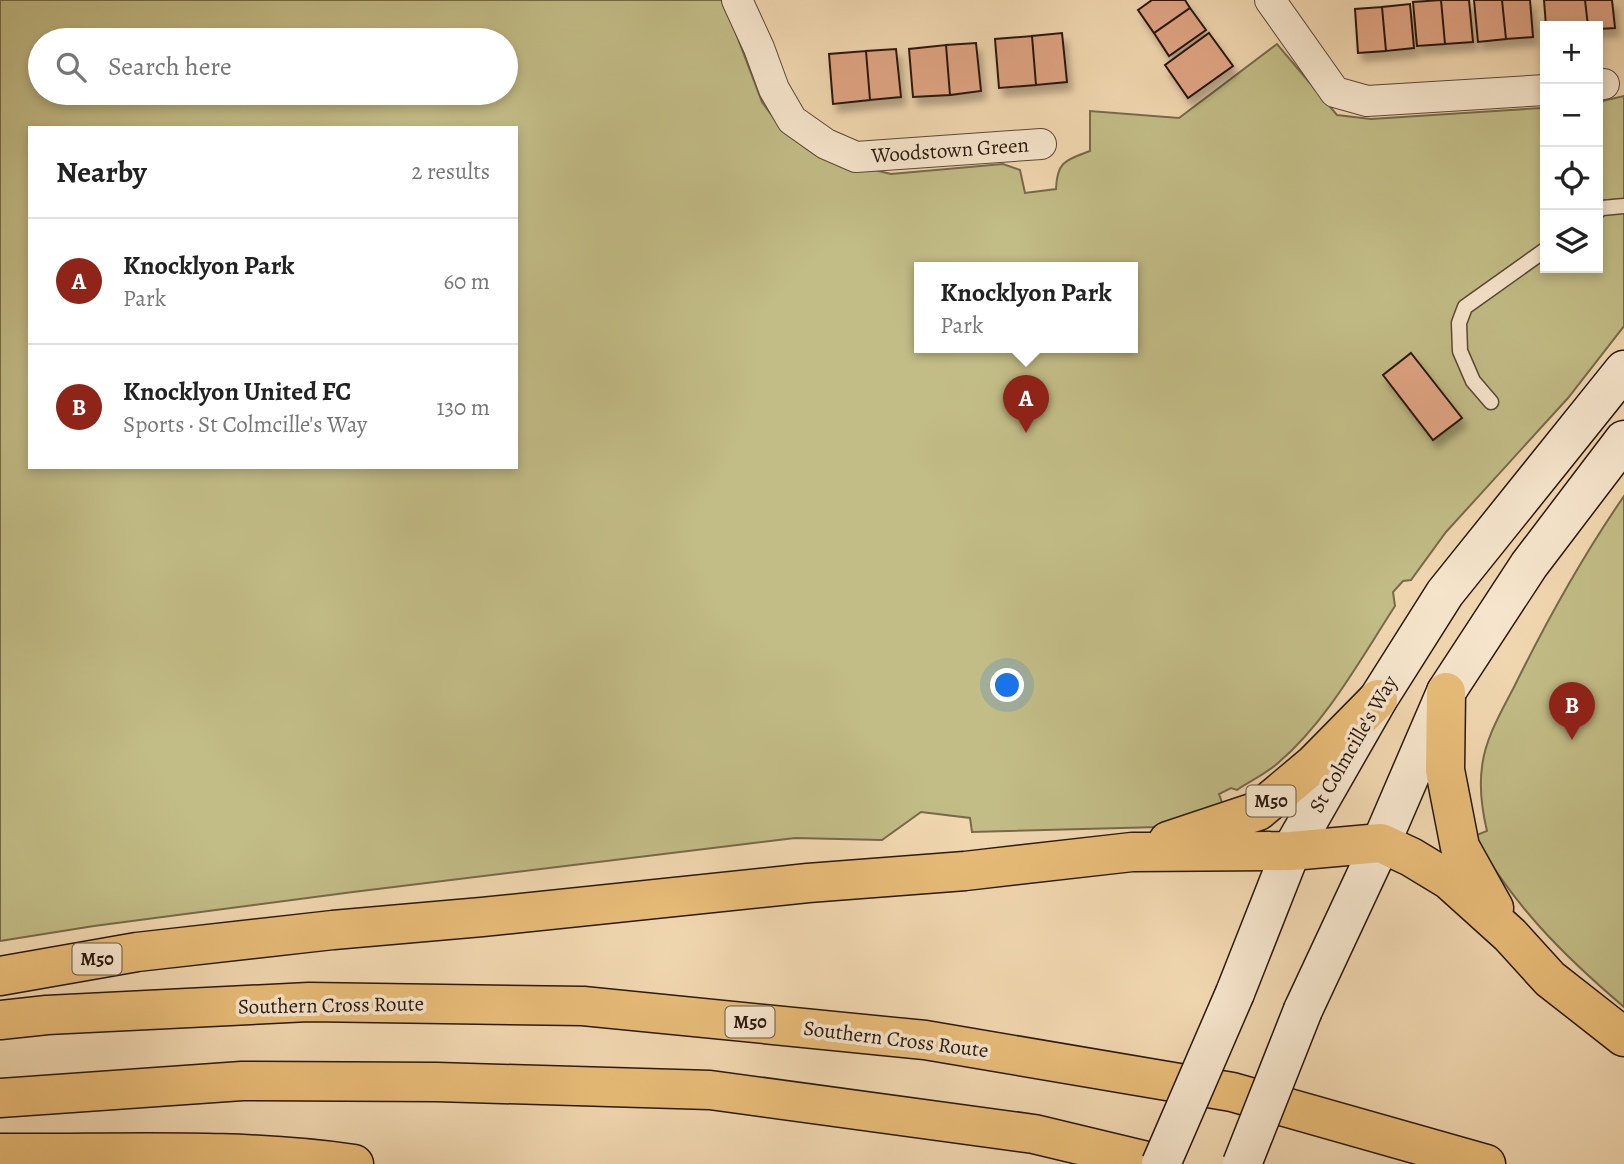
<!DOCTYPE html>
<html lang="en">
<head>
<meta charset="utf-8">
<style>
  :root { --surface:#fff; --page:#f2f2f2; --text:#222; --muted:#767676; --line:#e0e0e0; --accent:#8f2418 }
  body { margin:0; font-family:Alegreya,serif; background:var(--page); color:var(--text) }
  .controls { position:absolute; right:21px; top:21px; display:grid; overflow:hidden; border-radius:0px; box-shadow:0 4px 10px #0003 }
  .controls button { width:63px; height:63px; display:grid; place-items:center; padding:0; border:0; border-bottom:2px solid var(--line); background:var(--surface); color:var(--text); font:35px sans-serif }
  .you { position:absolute; left:1008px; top:686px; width:24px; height:24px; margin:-18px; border:5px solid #fff; border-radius:50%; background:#1a73e8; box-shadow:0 0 0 10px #1a73e833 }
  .badge { display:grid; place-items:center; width:46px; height:46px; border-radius:50%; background:var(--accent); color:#fff; font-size:23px; font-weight:700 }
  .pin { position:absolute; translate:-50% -58px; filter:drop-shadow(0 2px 4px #0008) }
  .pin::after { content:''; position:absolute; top:37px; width:24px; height:21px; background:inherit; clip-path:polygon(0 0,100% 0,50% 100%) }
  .popup { position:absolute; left:914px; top:262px; width:224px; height:91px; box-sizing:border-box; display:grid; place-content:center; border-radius:0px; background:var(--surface); filter:drop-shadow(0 2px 5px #0005); font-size:23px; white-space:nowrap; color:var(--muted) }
  .popup b { font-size:26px; color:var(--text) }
  .popup::after { content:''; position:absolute; left:50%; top:100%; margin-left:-14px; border:14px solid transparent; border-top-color:var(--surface) }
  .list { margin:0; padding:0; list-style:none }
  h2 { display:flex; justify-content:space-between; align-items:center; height:91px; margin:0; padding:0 28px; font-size:30px }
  h2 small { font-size:23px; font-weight:400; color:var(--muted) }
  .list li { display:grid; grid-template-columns:46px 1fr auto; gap:21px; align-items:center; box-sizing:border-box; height:126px; padding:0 28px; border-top:2px solid var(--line) }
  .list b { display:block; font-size:26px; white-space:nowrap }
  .list p { margin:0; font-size:23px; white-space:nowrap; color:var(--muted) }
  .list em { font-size:23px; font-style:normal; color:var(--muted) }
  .icon { flex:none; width:38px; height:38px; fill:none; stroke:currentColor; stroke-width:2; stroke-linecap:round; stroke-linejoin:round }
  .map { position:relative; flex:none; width:1624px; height:1164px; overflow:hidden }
  .search { position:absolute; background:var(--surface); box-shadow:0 4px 10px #0003; left:28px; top:28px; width:490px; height:77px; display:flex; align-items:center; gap:18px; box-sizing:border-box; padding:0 24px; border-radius:38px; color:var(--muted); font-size:26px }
  .panel { position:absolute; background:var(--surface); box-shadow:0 4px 10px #0003; left:28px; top:126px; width:490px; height:343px; border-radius:0px }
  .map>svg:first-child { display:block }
  .green { fill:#c2bc86; stroke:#766a4a; stroke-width:2; fill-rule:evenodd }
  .building { fill:#dfa383; stroke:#29180d; stroke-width:2; filter:url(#shadow) }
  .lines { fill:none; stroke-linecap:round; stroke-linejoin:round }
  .service-casing { stroke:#5b4836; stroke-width:17 }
  .minor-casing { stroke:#5b4836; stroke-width:32 }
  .secondary-casing { stroke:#29180d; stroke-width:41 }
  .motorway-casing { stroke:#29180d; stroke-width:41 }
  .service { stroke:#f6e5cc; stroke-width:14 }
  .minor { stroke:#f6e5cc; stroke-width:30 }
  .secondary { stroke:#f6e5cc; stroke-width:38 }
  .motorway { stroke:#e8bc78; stroke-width:38 }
  .secondary-bridge-casing { stroke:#29180d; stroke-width:41; stroke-linecap:butt }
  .secondary-bridge { stroke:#f6e5cc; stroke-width:38 }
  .labels { text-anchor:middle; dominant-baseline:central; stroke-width:7; stroke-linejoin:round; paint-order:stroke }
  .shield { fill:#f6e5cc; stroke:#665646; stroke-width:2 }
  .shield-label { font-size:19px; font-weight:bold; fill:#29180d }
  .street-label { font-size:21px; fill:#29180d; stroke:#f6e5cc }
</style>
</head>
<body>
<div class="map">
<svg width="1624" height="1164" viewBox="0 0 1624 1164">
  <defs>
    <filter id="shadow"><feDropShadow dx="4.5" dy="8" stdDeviation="3.5" flood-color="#0004"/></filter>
  </defs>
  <rect width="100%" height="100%" fill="#f1d7b0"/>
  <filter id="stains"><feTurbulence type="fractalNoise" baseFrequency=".00286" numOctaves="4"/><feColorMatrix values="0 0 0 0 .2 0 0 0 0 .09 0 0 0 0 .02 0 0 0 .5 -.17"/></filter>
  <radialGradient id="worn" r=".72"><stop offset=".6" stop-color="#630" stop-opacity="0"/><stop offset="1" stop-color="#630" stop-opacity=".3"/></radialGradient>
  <path class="green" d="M0,0H721L726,7L762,102L785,133L817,156L891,174L1003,164L1020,170L1025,193L1056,189C1057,161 1066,160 1090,151V111L1179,118L1277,44L1337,115L1371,119L1541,108L1545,110V268H1598V102L1624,96V326L1568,398L1446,532L1411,580L1403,581L1393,592L1395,606C1360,660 1327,721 1278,763C1266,774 1250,781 1237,790L1231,788L1219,794L1225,811L1160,827L972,832L970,818L921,812L882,840L795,838L353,892L94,926L0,941ZM40,40H506V93H40ZM30,128H516V467H30ZM919,267H1133V347H919Z
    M1624,496V1007C1563,955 1514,906 1474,836L1487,831C1482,810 1479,788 1482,767C1485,739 1501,712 1514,687C1546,622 1582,557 1624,496Z"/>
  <path class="building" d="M1152,0H1185L1190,8L1154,33L1138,10Z
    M1441,0H1469L1473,42L1445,44Z
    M1441,0L1445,44L1417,46L1413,2Z
    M1474,0H1502L1506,39L1478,42Z
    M1502,0H1530L1533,37L1506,39Z
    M1544,0H1585L1588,26H1546Z
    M1585,0H1612L1615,28L1598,29V26H1588Z
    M1410,4L1414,48L1386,51L1382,7Z
    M1382,7L1386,51L1358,53L1355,9Z
    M1190,8L1206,30L1169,56L1154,33Z
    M1062,33L1067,82L1036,85L1032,36Z
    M1209,33L1233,66L1188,98L1165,65Z
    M1032,36L1036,85L999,88L995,39Z
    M976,43L981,91L950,95L946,45Z
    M946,45L950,95L913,97L909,49Z
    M896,49L901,97L870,100L866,51Z
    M866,51L870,100L833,104L829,54Z
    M1411,353L1462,418L1433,440L1383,375Z"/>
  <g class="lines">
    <defs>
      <path id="service" d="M1598,211L1602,208L1624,206
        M1491,402L1473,381L1460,351L1459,323L1465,307L1545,250"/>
      <path id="minor" d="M737,0L759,48L774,89L792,120L826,144L856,157L1041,144
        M1270,0L1335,92L1367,101L1545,90
        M1598,85L1604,84"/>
      <path id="secondary" d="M1235,993L1291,851L1378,699L1445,593L1624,370
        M1303,1010L1381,843L1446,692L1529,565L1624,440"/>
      <path id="motorway" d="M1446,692L1445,770L1460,847L1494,908
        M1168,841L1258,811L1314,764L1378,699
        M0,976L137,952L333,930L482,917L808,883L965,871L1132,852L1291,851L1381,843L1411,857L1449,880L1510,935L1550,979L1624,1037
        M0,1020L47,1015L309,1002L583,1006L925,1040L1232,1092L1486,1164
        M0,1098L242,1081L437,1082L710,1090L1034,1134L1159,1164
        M0,1153C116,1154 239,1147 354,1164"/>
    </defs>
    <use href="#service" class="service-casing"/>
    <use href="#minor" class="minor-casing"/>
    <use href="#secondary" class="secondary-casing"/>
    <use href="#motorway" class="motorway-casing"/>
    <use href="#service" class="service"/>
    <use href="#minor" class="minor"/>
    <use href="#secondary" class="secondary"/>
    <use href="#motorway" class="motorway"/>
    <defs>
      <path id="secondary-bridge" d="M1161,1164L1235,993
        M1242,1164L1303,1010"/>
    </defs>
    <use href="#secondary-bridge" class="secondary-bridge-casing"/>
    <use href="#secondary-bridge" class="secondary-bridge"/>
  </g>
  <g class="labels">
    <g class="shield">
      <rect x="1246.5" y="785.5" width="49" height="31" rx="5"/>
      <rect x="72.5" y="943.5" width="49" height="31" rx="5"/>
      <rect x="725.5" y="1006.5" width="49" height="31" rx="5"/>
    </g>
    <g class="shield-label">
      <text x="1271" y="801">M50</text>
      <text x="97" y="959">M50</text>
      <text x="750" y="1022">M50</text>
    </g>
    <g class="street-label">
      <text transform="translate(950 150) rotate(-4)">Woodstown Green</text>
      <text transform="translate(1353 744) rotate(-60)">St Colmcille's Way</text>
      <text transform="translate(331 1005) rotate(-1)">Southern Cross Route</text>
      <text transform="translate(896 1039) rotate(7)">Southern Cross Route</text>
    </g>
  </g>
  <rect width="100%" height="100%" filter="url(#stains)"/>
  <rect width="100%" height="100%" fill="url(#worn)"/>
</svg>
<div class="controls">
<button>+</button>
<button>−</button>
<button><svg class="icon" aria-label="locate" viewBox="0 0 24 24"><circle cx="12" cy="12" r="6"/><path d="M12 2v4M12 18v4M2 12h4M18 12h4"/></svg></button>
<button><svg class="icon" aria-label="layers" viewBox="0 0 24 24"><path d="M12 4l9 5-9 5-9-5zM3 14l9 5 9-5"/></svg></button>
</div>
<div class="you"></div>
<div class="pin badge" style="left:1026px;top:433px">A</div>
<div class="popup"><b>Knocklyon Park</b>Park</div>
<div class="pin badge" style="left:1572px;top:740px">B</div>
<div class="search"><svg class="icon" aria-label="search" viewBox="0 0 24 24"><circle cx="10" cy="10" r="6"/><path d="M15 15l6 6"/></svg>Search here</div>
<section class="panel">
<h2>Nearby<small>2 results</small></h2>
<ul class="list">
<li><span class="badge">A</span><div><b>Knocklyon Park</b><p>Park</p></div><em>60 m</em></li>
<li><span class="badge">B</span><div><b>Knocklyon United FC</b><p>Sports · St Colmcille's Way</p></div><em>130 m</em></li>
</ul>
</section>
</div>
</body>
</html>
